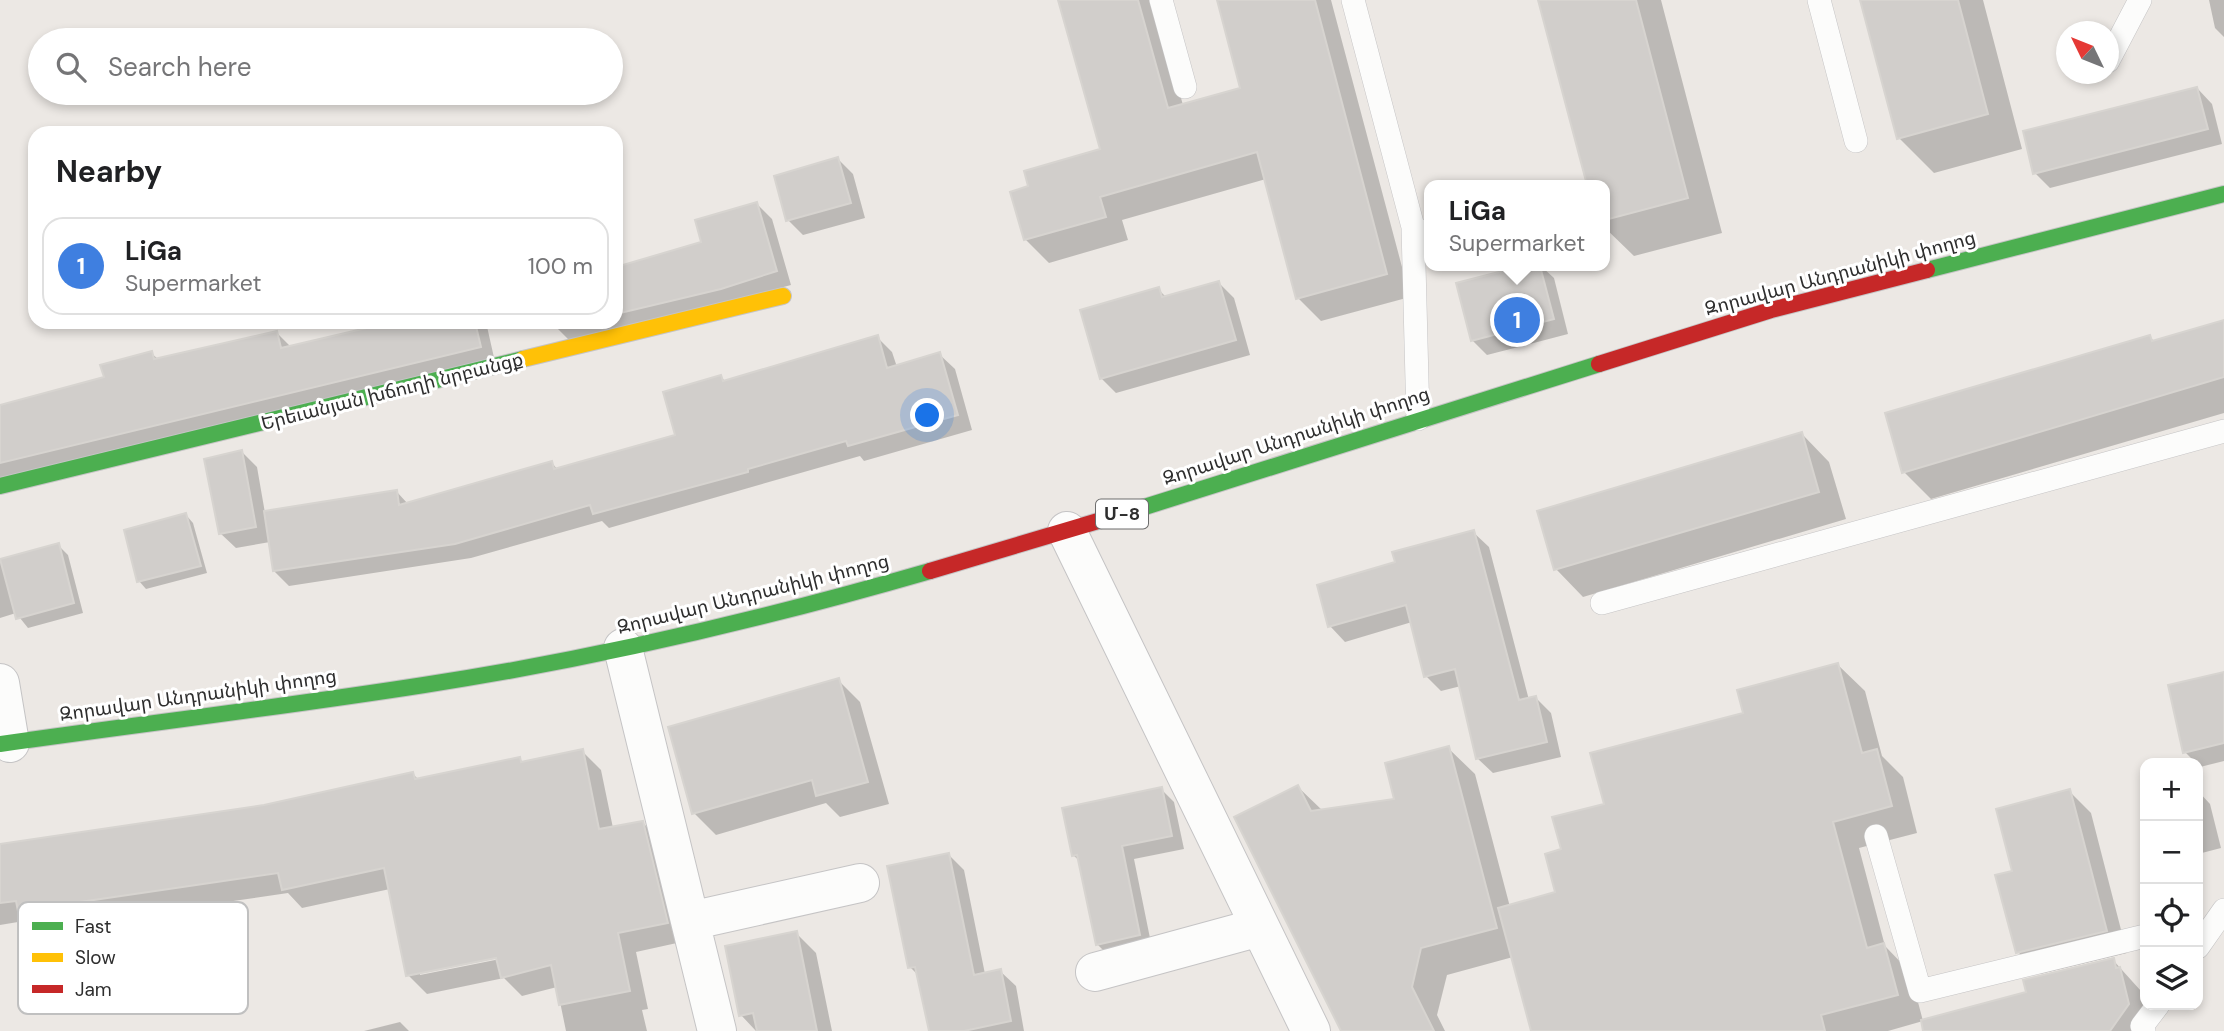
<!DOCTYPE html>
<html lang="en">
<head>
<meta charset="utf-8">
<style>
  :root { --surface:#fff; --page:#f2f2f2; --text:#202124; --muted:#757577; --line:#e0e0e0; --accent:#111827 }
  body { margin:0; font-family:"DM Sans","Noto Sans Armenian",sans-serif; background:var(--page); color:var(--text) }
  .controls { position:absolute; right:21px; bottom:21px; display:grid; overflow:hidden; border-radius:14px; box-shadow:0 4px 10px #0003 }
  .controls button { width:63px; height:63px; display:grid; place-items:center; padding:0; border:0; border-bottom:2px solid var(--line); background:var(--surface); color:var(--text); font:35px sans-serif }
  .compass { position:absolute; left:2056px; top:21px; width:63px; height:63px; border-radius:50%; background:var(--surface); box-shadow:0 4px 10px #0003; rotate:313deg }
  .you { position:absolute; left:928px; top:416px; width:24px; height:24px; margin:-18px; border:5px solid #fff; border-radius:50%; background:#1a73e8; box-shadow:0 0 0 10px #1a73e833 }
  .badge { display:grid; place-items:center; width:46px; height:46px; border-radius:50%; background:var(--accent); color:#fff; font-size:23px; font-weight:700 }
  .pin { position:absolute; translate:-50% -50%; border:4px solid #fff; box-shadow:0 2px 7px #0006 }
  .popup { position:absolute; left:1424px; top:180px; width:186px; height:91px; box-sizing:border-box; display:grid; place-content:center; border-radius:14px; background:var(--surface); filter:drop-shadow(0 2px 5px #0005); font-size:23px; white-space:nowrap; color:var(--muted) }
  .popup b { font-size:26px; color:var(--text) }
  .popup::after { content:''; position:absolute; left:50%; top:100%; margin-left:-14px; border:14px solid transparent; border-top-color:var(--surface) }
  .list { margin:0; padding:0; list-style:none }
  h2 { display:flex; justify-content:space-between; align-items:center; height:91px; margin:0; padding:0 28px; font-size:30px }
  h2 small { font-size:23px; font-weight:400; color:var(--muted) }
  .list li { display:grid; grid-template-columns:46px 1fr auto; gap:21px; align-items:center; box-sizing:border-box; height:98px; margin:0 14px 14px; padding:0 14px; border:2px solid var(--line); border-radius:21px }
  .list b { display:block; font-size:26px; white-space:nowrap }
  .list p { margin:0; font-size:23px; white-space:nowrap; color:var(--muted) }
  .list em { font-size:23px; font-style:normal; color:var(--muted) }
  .icon { flex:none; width:38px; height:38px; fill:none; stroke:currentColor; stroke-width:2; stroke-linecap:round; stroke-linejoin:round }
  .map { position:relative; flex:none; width:2224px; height:1031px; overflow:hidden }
  .search { position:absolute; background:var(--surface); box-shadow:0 4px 10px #0003; left:28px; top:28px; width:595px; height:77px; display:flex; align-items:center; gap:18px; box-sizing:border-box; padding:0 24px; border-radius:38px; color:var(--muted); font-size:26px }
  .panel { position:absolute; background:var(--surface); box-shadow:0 4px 10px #0003; left:28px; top:126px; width:595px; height:203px; border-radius:21px }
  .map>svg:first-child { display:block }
  .shadow { fill:#0003; fill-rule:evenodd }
  .building { fill:#d1cecb; stroke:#d7d4d0; stroke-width:2 }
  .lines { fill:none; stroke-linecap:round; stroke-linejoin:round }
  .lane-casing { stroke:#c5c4c5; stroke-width:24 }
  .street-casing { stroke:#c5c4c5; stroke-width:40 }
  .fast-casing { stroke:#c5c4c5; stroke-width:18 }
  .slow-casing { stroke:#c5c4c5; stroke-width:18 }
  .jam-casing { stroke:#c5c4c5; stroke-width:18 }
  .lane { stroke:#fcfcfb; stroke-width:23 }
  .street { stroke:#fcfcfb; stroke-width:38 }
  .fast { stroke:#4caf50; stroke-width:16 }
  .slow { stroke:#ffc107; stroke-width:16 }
  .jam { stroke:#c62828; stroke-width:16 }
  .labels { text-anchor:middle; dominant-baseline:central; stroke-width:6; stroke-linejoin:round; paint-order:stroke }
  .shield { fill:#fff; stroke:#6d6d6d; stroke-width:2 }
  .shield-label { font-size:18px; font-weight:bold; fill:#2e2e2e }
  .street-label { font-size:19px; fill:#2e2e2e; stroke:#fff }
  .key { fill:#fff; stroke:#c0c0c0; stroke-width:2 }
  .key-label { font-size:19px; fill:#2e2e2e }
</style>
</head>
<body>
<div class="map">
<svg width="2224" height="1031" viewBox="0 0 2224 1031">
  <rect width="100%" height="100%" fill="#ece8e4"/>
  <path class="shadow" d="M1060,0H1153L1183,105L1243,89L1219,0H1331L1410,297L1321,321L1298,298L1266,179L1122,220L1128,240L1049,263L1025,239L1030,187L1102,150Z
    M1540,0H1661L1722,233L1634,256L1604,227V185H1589Z
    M1862,0H1983L2022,149L1934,173L1899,138Z
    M2209,0H2224V37L2215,28Z
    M2197,88L2212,104L2222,144L2050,188L2035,173Z
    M838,159L853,174L865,218L803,235L788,220Z
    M757,204L772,219L791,285L572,343L557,328L556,322H616V268L703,243Z
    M1529,266H1541L1554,278L1568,334L1487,355L1472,340L1458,284Z
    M1219,283L1234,298L1250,355L1116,393L1101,378L1158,289L1167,298Z
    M400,322H486L495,362L0,482V407L106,379L151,353L158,359L277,333L291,347Z
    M2224,322V413L1931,499L1904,472L2150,337L2155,342Z
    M877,337L892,352L897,367L939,354L955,369L972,430L864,461L860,456L609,528L602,521L471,558L289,586L274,571L270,542L236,548L220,533L242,452L257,467L265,513L397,492L408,504L552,463L558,470L677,436L721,377L726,382Z
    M1802,434L1829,462L1846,519L1583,597L1556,569Z
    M186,515L193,523L207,573L146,589L139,581Z
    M1473,532L1489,547L1529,700L1536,698L1551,713L1561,757L1493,773L1477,758L1461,686L1441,691L1426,676L1412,622L1345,642L1330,626L1397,564Z
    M58,545L68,555L83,613L28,628L16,613L0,618V561Z
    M1838,665L1865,691L1882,756L1903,777L1917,833L1859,848L1885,946L1910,972L1923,1021L1888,1031H1533L1513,957L1447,975L1437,1015L1445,1031H1343L1298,787L1323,811L1396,800L1448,748L1475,774L1510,907L1557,893L1563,850L1606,805L1745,714Z
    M2224,674V761L2200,767L2185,752Z
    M838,680L860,702L889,804L840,817L826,803L716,835L694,813Z
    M582,751L601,770L613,828L642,822L661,841L686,941L636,952L648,1009L642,1010L647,1031H566L557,987L522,996L504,978L427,994L408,975L390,889L302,908L288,893L39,929L30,920L0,925V846L264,806L413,774L419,780L519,759L524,763ZM504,954L505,958L420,975V971Z
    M1161,789L1174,802L1184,849L1134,859L1152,948L1110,957L1097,944L1081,862L1074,856Z
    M2069,791L2091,813L2127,953L2040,974L2018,952L2014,872Z
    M2198,791L2210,804L2221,848L2198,854Z
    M949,855L964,870L985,974L1000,971L1016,986L1024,1031H931L919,976L910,967Z
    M796,933L816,953L832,1031H756L741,1015Z
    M2113,960L2141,991L2150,1026L2147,1031H1928Z
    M400,1022L409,1031H364Z"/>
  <path class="building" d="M1058,0H1138L1168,108L1240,88L1217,0H1315L1387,274L1296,299L1257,152L1100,197L1106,217L1024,240L1010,192L1028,186L1024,171L1100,149Z
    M1538,0H1636L1688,198L1605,220V185H1587Z
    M1860,0H1958L1988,114L1897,139Z
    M2197,87L2208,129L2033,174L2023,131Z
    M838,157L851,203L786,221L774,176Z
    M757,202L777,271L721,289L616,314V267L701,242L695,220Z
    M1522,266H1540L1554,319L1471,341L1456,283Z
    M1219,281L1236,340L1100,379L1080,310L1159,287L1162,297Z
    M2224,320V377L1902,473L1885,413L2150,335L2152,341Z
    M392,322H475L481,347L0,463V405L104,377L100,365L152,351L154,359L277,331L281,348Z
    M878,335L887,368L940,352L958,415L848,446L846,441L748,469V472L593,514L590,505L455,544L273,571L264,511L397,490L399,505L552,461L554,469L675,435L663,392L721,375L723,381Z
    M1802,432L1819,492L1554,570L1537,511Z
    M242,450L256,527L219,534L204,459Z
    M186,513L201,566L137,582L124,530Z
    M1474,530L1519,700L1536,696L1547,742L1476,759L1455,669L1424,677L1406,605L1328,627L1317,585L1395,562L1392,552Z
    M59,543L74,603L16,619L0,559Z
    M1838,663L1862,753L1877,749L1892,806L1833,822L1867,948L1884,943L1898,995L1821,1015L1825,1031H1531L1498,908L1555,892L1545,854L1561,849L1552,817L1604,804L1590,753L1743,713L1737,690Z
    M2224,672V743L2183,753L2168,685Z
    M839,678L868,782L816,796L812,780L692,814L668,727Z
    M1449,746L1497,928L1421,948L1412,987L1434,1031H1341L1234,817L1298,785L1311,811L1394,799L1385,763Z
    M583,749L599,829L643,821L668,923L618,933L630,991L559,1005L551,965L501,978L496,958L406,976L384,868L282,890L278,873L18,911L16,901L0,903V844L264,805L413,772L415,779L520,757L521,762Z
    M1162,787L1172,836L1122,846L1140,935L1096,945L1077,855L1072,856L1062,808Z
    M2070,789L2107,931L2016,953L1995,875L2012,871L1996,809Z
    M949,853L974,975L1001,969L1011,1021L964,1031H929L915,967L908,968L887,866Z
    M797,931L817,1031H757L753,1013L739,1016L725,946Z
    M2114,958L2116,968L2120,967L2129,1004L2110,1031H1923L1921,1020L2026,992L2023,980Z"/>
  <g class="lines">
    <defs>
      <path id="lane" d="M1161,0L1185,87
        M1353,0L1413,227L1430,237
        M1819,0L1856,141
        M2108,61L2140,0
        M1413,227L1418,419
        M1602,603L2224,431
        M1876,836L1920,991L2145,936
        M2198,947L2224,910
        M2144,1031L2142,1026L2158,1005"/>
      <path id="street" d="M1067,531L1311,1031
        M623,648L717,1031
        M0,683L10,743
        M690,921L860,883
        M1095,972L1260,927"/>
      <path id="fast" d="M1927,270L2224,194
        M0,486L523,359
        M1135,510L1599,364
        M0,744C141,724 283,707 424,685C595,659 764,619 930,571"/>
      <path id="slow" d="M523,359L783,296"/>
      <path id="jam" d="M1599,364L1771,310L1927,270
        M930,571L1135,510"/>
    </defs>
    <use href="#lane" class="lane-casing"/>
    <use href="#street" class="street-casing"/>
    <use href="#fast" class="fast-casing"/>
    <use href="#slow" class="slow-casing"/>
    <use href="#jam" class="jam-casing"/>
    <use href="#lane" class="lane"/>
    <use href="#street" class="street"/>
    <use href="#fast" class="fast"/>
    <use href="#slow" class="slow"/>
    <use href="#jam" class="jam"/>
  </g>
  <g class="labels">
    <rect class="shield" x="1096" y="499.5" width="52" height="29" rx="5"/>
    <g class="shield-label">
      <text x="1122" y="514">Մ-8</text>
    </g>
    <g class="street-label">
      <text transform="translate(1840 273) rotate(-15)">Զորավար Անդրանիկի փողոց</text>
      <text transform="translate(392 391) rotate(-14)">Երեւանյան խճուղի նրբանցք</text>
      <text transform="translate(1296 436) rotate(-18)">Զորավար Անդրանիկի փողոց</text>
      <text transform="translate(753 594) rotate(-14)">Զորավար Անդրանիկի փողոց</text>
      <text transform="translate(198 695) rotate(-8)">Զորավար Անդրանիկի փողոց</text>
    </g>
  </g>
  <rect x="18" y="902" width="230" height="112" rx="10" class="key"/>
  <rect x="32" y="922" width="31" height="8" fill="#4caf50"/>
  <rect x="32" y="953" width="31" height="9" fill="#ffc107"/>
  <rect x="32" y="985" width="31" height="8" fill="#c62828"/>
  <g class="key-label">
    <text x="75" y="933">Fast</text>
    <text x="75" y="964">Slow</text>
    <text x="75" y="996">Jam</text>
  </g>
</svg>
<div class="controls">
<button>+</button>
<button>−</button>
<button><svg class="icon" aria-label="locate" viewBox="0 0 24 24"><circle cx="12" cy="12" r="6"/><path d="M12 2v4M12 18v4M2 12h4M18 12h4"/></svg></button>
<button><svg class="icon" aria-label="layers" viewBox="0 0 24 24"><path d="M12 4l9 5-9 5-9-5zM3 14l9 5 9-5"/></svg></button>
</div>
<svg class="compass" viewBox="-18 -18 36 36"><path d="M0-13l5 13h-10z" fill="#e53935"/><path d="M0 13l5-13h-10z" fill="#757577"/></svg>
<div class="you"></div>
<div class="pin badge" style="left:1517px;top:320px;background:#3f7fe0">1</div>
<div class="popup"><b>LiGa</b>Supermarket</div>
<div class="search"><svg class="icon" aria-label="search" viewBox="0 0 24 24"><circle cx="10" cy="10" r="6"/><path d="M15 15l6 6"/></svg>Search here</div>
<section class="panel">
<h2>Nearby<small></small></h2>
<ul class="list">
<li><span class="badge" style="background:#3f7fe0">1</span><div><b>LiGa</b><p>Supermarket</p></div><em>100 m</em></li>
</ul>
</section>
</div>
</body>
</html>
